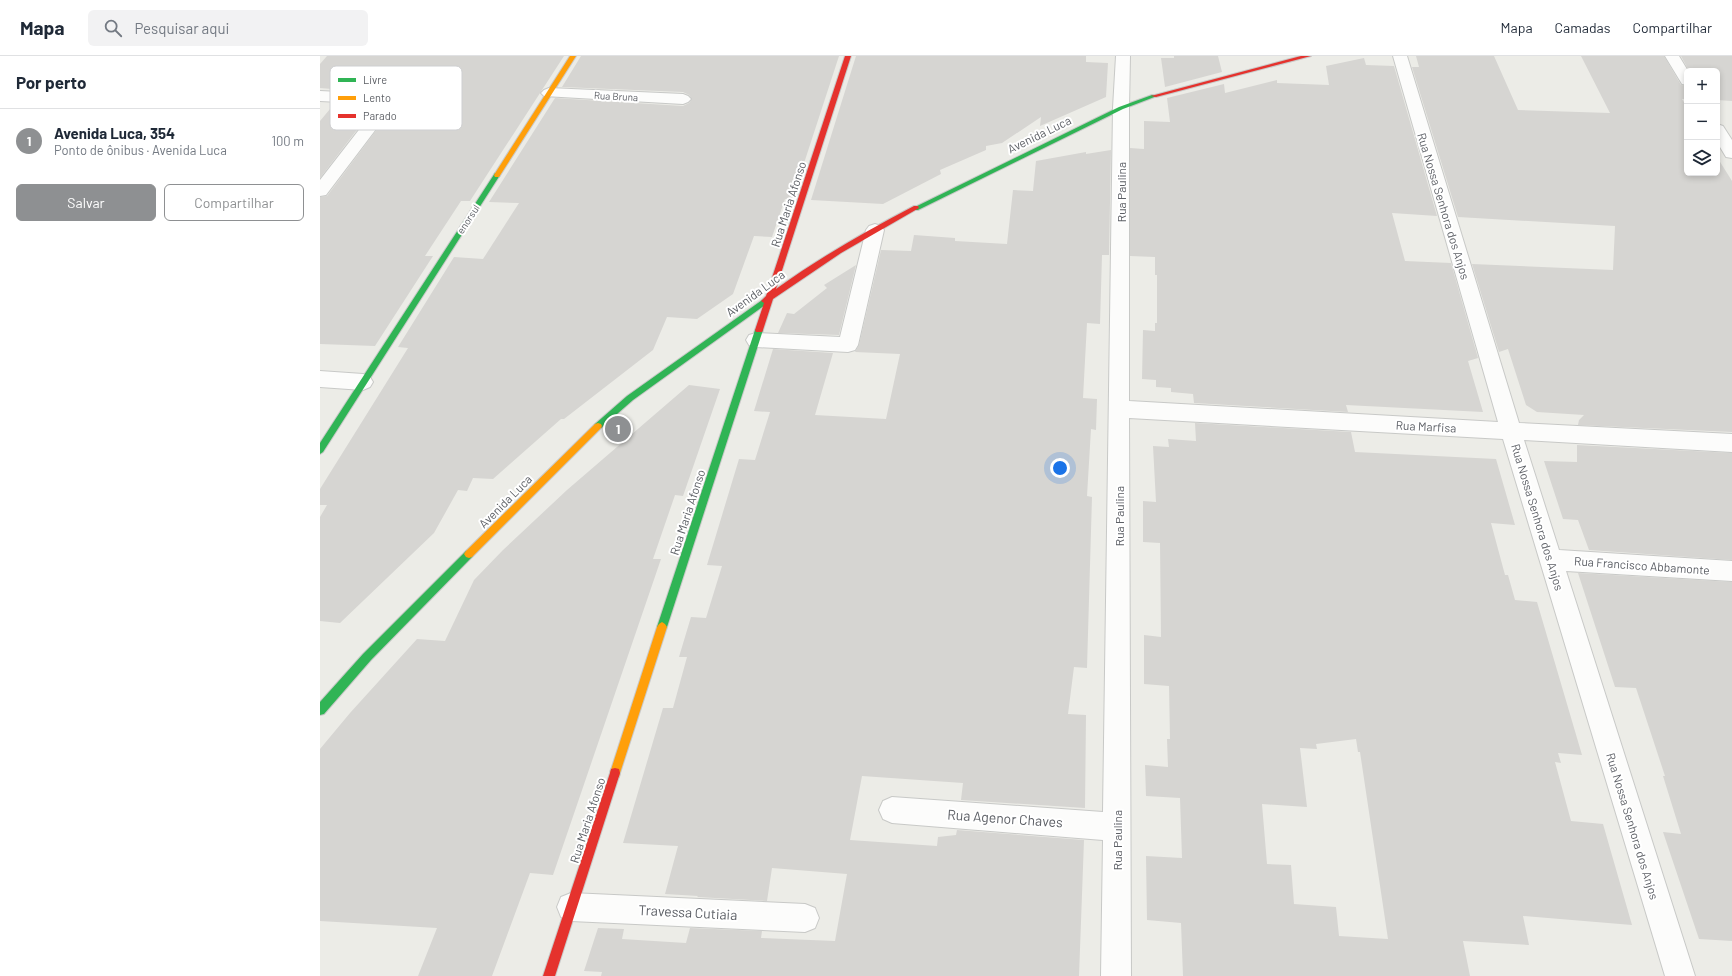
<!DOCTYPE html>
<html lang="pt">
<head>
<meta charset="utf-8">
<style>
  :root { --surface:#fff; --page:#f2f2f3; --text:#1f2937; --muted:#747a83; --line:#e0e1e3; --accent:#8e9092 }
  body { margin:0; font-family:Barlow,sans-serif; background:var(--page); color:var(--text) }
  .controls { position:absolute; right:12px; top:12px; display:grid; overflow:hidden; border-radius:6px; box-shadow:0 2px 6px #0003 }
  .controls button { width:36px; height:36px; display:grid; place-items:center; padding:0; border:0; border-bottom:1px solid var(--line); background:var(--surface); color:var(--text); font:20px sans-serif }
  .you { position:absolute; left:740px; top:412px; width:14px; height:14px; margin:-10px; border:3px solid #fff; border-radius:50%; background:#1a73e8; box-shadow:0 0 0 6px #1a73e833 }
  .badge { display:grid; place-items:center; width:26px; height:26px; border-radius:50%; background:var(--accent); color:#fff; font-size:13px; font-weight:700 }
  .pin { position:absolute; translate:-50% -50%; border:2px solid #fff; box-shadow:0 1px 4px #0006 }
  .list { margin:0; padding:0; list-style:none }
  h2 { display:flex; justify-content:space-between; align-items:center; height:52px; margin:0; padding:0 16px; font-size:17px }
  h2 small { font-size:13px; font-weight:400; color:var(--muted) }
  .list li { display:grid; grid-template-columns:26px 1fr auto; gap:12px; align-items:center; box-sizing:border-box; height:64px; padding:0 16px; border-top:1px solid var(--line) }
  .list b { display:block; font-size:15px; white-space:nowrap }
  .list p { margin:0; font-size:13px; white-space:nowrap; color:var(--muted) }
  .list em { font-size:13px; font-style:normal; color:var(--muted) }
  .actions { display:flex; gap:8px; padding:12px 16px }
  .actions a { flex:1; padding:9px 0; border:1px solid var(--accent); border-radius:6px; text-align:center; font-size:14px; color:var(--accent) }
  .actions .main { background:var(--accent); color:#fff }
  .icon { flex:none; width:22px; height:22px; fill:none; stroke:currentColor; stroke-width:2; stroke-linecap:round; stroke-linejoin:round }
  .map { position:relative; flex:none; width:1412px; height:920px; overflow:hidden }
  header { display:flex; align-items:center; gap:24px; box-sizing:border-box; height:56px; padding:0 20px; background:var(--surface); border-bottom:1px solid var(--line) }
  header strong { font-size:19px }
  nav { display:flex; gap:22px; margin-inline-start:auto; font-size:14px }
  .search { width:280px; height:36px; background:var(--page); display:flex; align-items:center; gap:10px; box-sizing:border-box; padding:0 14px; border-radius:6px; color:var(--muted); font-size:15px }
  main { display:flex }
  aside { flex:1; background:var(--surface) }
  .map>svg:first-child { display:block }
  .building { fill:#d6d5d2; fill-rule:evenodd }
  .lines { fill:none; stroke-linecap:round; stroke-linejoin:round }
  .street-casing { stroke:#c8c9c7; stroke-width:2 }
  .fast-casing { stroke:#c9c9c8; stroke-width:2 }
  .slow-casing { stroke:#c9c9c8; stroke-width:2 }
  .jam-casing { stroke:#c9c9c8; stroke-width:2 }
  .street { fill:#fcfcfb; fill-rule:evenodd }
  .fast { fill:#30b455; fill-rule:evenodd }
  .slow { fill:#ff9f0a; fill-rule:evenodd }
  .jam { fill:#e5322d; fill-rule:evenodd }
  .labels { text-anchor:middle; dominant-baseline:central; stroke-width:4; stroke-linejoin:round; paint-order:stroke }
  .far-street-label { font-size:10px; fill:#5c5f65; stroke:#fff }
  .street-label { font-size:12px; fill:#5c5f65; stroke:#fff }
  .near-street-label { font-size:14px; fill:#5c5f65; stroke:#fff }
  .key { fill:#fff; stroke:#cecfd1; stroke-width:1 }
  .key-label { font-size:11px; fill:#5c5f65 }
</style>
</head>
<body>
<header>
<strong>Mapa</strong>
<div class="search"><svg class="icon" aria-label="search" viewBox="0 0 24 24"><circle cx="10" cy="10" r="6"/><path d="M15 15l6 6"/></svg>Pesquisar aqui</div>
<nav><a>Mapa</a><a>Camadas</a><a>Compartilhar</a></nav>
</header>
<main>
<aside>
<h2>Por perto<small></small></h2>
<ul class="list">
<li><span class="badge">1</span><div><b>Avenida Luca, 354</b><p>Ponto de ônibus · Avenida Luca</p></div><em>100 m</em></li>
</ul>
<div class="actions"><a class="main">Salvar</a><a>Compartilhar</a></div>
</aside>
<div class="map">
<svg width="1412" height="920" viewBox="0 0 1412 920">
  <rect width="100%" height="100%" fill="#ecece7"/>
  <path class="building" d="M7,0H244L150,145H141L105,200H113L55,290L0,288V141L7,140L76,48L70,40L60,37L0,32V8Z
    M261,0H519L472,144L465,143L452,181L434,180L413,238L377,263L347,261L333,294L244,363H241L173,423L153,422L147,435L138,434L114,477L20,567L0,565V461L7,449H0V433L88,292L78,291L134,201L163,203L199,147L169,146L235,42L363,50L369,47L372,43L369,39L363,36L242,31Z
    M536,0H766V6L788,7L786,41L720,70L721,61L682,87L666,90V94L620,114L621,118L563,148L491,144Z
    M854,0H898L902,16L845,31L841,2H854Z
    M1096,0H1174L1198,54L1290,57L1261,0H1344L1361,29L1367,30V43H1362L1367,51V117H1397V101L1412,125V376L1258,369L1259,364L1264,359L1217,356L1206,349L1188,293L1179,296L1152,208L1293,214L1295,170L1138,161L1092,11H1099Z
    M1361,0H1412V45L1397,44V15H1369Z
    M1044,2L1046,9L1074,10L1117,160L1072,157L1085,205L1131,207L1158,302L1148,305L1163,356L1026,349L1028,356L874,347L873,338L851,336V332L836,331V324L822,323L823,274L835,275V267H837V219H835V201L810,200V92L824,93V65L850,66L847,42L904,28L905,37L957,24V27L1009,29L1006,10Z
    M15,47L56,49L0,122V65Z
    M791,94L789,199H782L780,268L767,267L763,342L777,343L776,374L771,373L767,440L772,441L767,612L754,611L748,658L766,659L765,752L641,744L643,727L542,720L530,784L617,790L618,781L636,779L637,774L764,784L759,920H281L282,916L264,915L278,872L304,873L302,883L366,887L370,872L442,875L441,882L515,885L527,818L452,812L447,845L377,841L378,840L345,838L358,790L303,787L343,652H353L367,601H359L371,561L386,562L402,510L387,509L419,403L435,404L450,356L434,355L453,293L513,297L495,359L566,363L580,298L535,296L539,289L561,194L591,195L594,179L635,182V185L687,188L693,134L713,135L716,105L766,96V98Z
    M536,209L519,279L458,277L467,257L474,258L507,232L504,229Z
    M369,329L400,333L363,440L355,439L333,503H341L233,819L210,817L172,920H98L117,872L0,865V693L30,657L97,583L125,585L154,524L183,494L247,434Z
    M875,367L1031,376L1035,396L1176,403L1195,469L1171,467L1185,519H1188L1195,544L1217,546L1262,699L1238,697L1241,707L1235,706L1251,765L1283,768L1312,869L1203,860L1209,889L1143,885L1150,920H863L861,867L827,864L826,800L862,802L860,742L826,740L825,709L848,711L847,683H850L849,630L824,628V579L841,581L840,487L823,486V445L836,446L833,390L849,391L848,383L876,385ZM1036,683L1038,696H1040L1068,883L1019,880L1016,851L974,848L971,809L947,808L942,748L987,751L980,692L997,693L996,688Z
    M1257,389L1412,397V504L1269,494L1258,464L1243,463L1224,405L1257,406Z
    M1258,517L1412,526V885L1379,883L1343,776L1361,778L1343,720H1345L1316,632L1295,631Z"/>
  <g class="lines">
    <defs>
      <path id="street" d="M796,0H810L809,52V345L1178,366L1073,0H1087L1199,367L1412,378V396L1204,384L1239,494L1412,505V525L1246,515L1375,920H1345L1183,383L809,362L811,920H781L783,784L572,767L563,763L559,754L563,745L572,741L783,756L793,52Z
        M1345,0H1359L1368,15H1367V29L1362,28Z
        M229,32L363,38L368,40L371,43L368,46L363,48L224,40L221,37L224,34Z
        M0,35L60,38L70,41L75,48L6,139L0,140V124L59,48L0,45Z
        M1397,68L1403,70L1412,84V102L1406,101L1397,86Z
        M555,168L561,170L564,174L538,289L535,294L528,296L436,291L429,289L426,284L429,279L436,277L520,281L546,174L549,170Z
        M0,315L43,318L50,321L53,326L50,331L43,334L0,331Z
        M251,837L485,848L495,852L499,862L495,872L485,876L251,865L241,861L237,851L241,841Z"/>
      <path id="fast" d="M832,39L837,40L803,53L598,154H594L593,152L799,51Z
        M175,117H177L180,119L3,396L0,398V387Z
        M445,242L448,243V247L313,344L281,372H275L274,370L275,368L307,340Z
        M439,271L443,274L347,571L345,574L342,576L339,574L337,571L435,274Z
        M149,494L152,495L154,498L152,501L51,604L4,658L0,659V646L43,598L146,495Z"/>
      <path id="slow" d="M250,0H256L179,121H175L174,119Z
        M278,367L281,368L282,370L281,372L152,501L149,502L146,501L144,498L146,495L275,368Z
        M342,566L345,568L347,571L300,717L299,721L295,722L291,721L290,717L337,571L339,568Z"/>
      <path id="jam" d="M525,0H531L456,233C499,202 546,175 594,150H598L599,152L521,197L453,243L443,274L442,276H436L435,274L444,247L441,245L446,240Z
        M981,0H991L836,41L831,40Z
        M295,712L299,713L300,717L235,920H223L290,717L291,713Z"/>
    </defs>
    <use href="#street" class="street-casing"/>
    <use href="#fast" class="fast-casing"/>
    <use href="#slow" class="slow-casing"/>
    <use href="#jam" class="jam-casing"/>
    <use href="#street" class="street"/>
    <use href="#fast" class="fast"/>
    <use href="#slow" class="slow"/>
    <use href="#jam" class="jam"/>
  </g>
  <g class="labels">
    <g class="far-street-label">
      <text transform="translate(296 40) rotate(3)">Rua Bruna</text>
      <text transform="translate(148 163) rotate(-57)">enorsul</text>
    </g>
    <g class="street-label">
      <text transform="translate(719 78) rotate(-26)">Avenida Luca</text>
      <text transform="translate(801 136) rotate(-90)">Rua Paulina</text>
      <text transform="translate(468 148) rotate(-72)">Rua Maria Afonso</text>
      <text transform="translate(1124 150) rotate(73)">Rua Nossa Senhora dos Anjos</text>
      <text transform="translate(435 237) rotate(-36)">Avenida Luca</text>
      <text transform="translate(1106 370) rotate(3)">Rua Marfisa</text>
      <text transform="translate(185 445) rotate(-45)">Avenida Luca</text>
      <text transform="translate(367 456) rotate(-72)">Rua Maria Afonso</text>
      <text transform="translate(799 460) rotate(-90)">Rua Paulina</text>
      <text transform="translate(1218 461) rotate(73)">Rua Nossa Senhora dos Anjos</text>
      <text transform="translate(1322 509) rotate(4)">Rua Francisco Abbamonte</text>
      <text transform="translate(267 764) rotate(-72)">Rua Maria Afonso</text>
      <text transform="translate(1313 770) rotate(73)">Rua Nossa Senhora dos Anjos</text>
      <text transform="translate(797 784) rotate(-90)">Rua Paulina</text>
    </g>
    <g class="near-street-label">
      <text transform="translate(685 762) rotate(4)">Rua Agenor Chaves</text>
      <text transform="translate(368 856) rotate(3)">Travessa Cutiaia</text>
    </g>
  </g>
  <rect x="10" y="10" width="132" height="64" rx="6" class="key"/>
  <rect x="18" y="22" width="18" height="4" fill="#30b455"/>
  <rect x="18" y="40" width="18" height="4" fill="#ff9f0a"/>
  <rect x="18" y="58" width="18" height="4" fill="#e5322d"/>
  <g class="key-label">
    <text x="43" y="28">Livre</text>
    <text x="43" y="46">Lento</text>
    <text x="43" y="64">Parado</text>
  </g>
</svg>
<div class="controls">
<button>+</button>
<button>−</button>
<button><svg class="icon" aria-label="layers" viewBox="0 0 24 24"><path d="M12 4l9 5-9 5-9-5zM3 14l9 5 9-5"/></svg></button>
</div>
<div class="you"></div>
<div class="pin badge" style="left:298px;top:373px">1</div>
</div>
</main>
</body>
</html>
